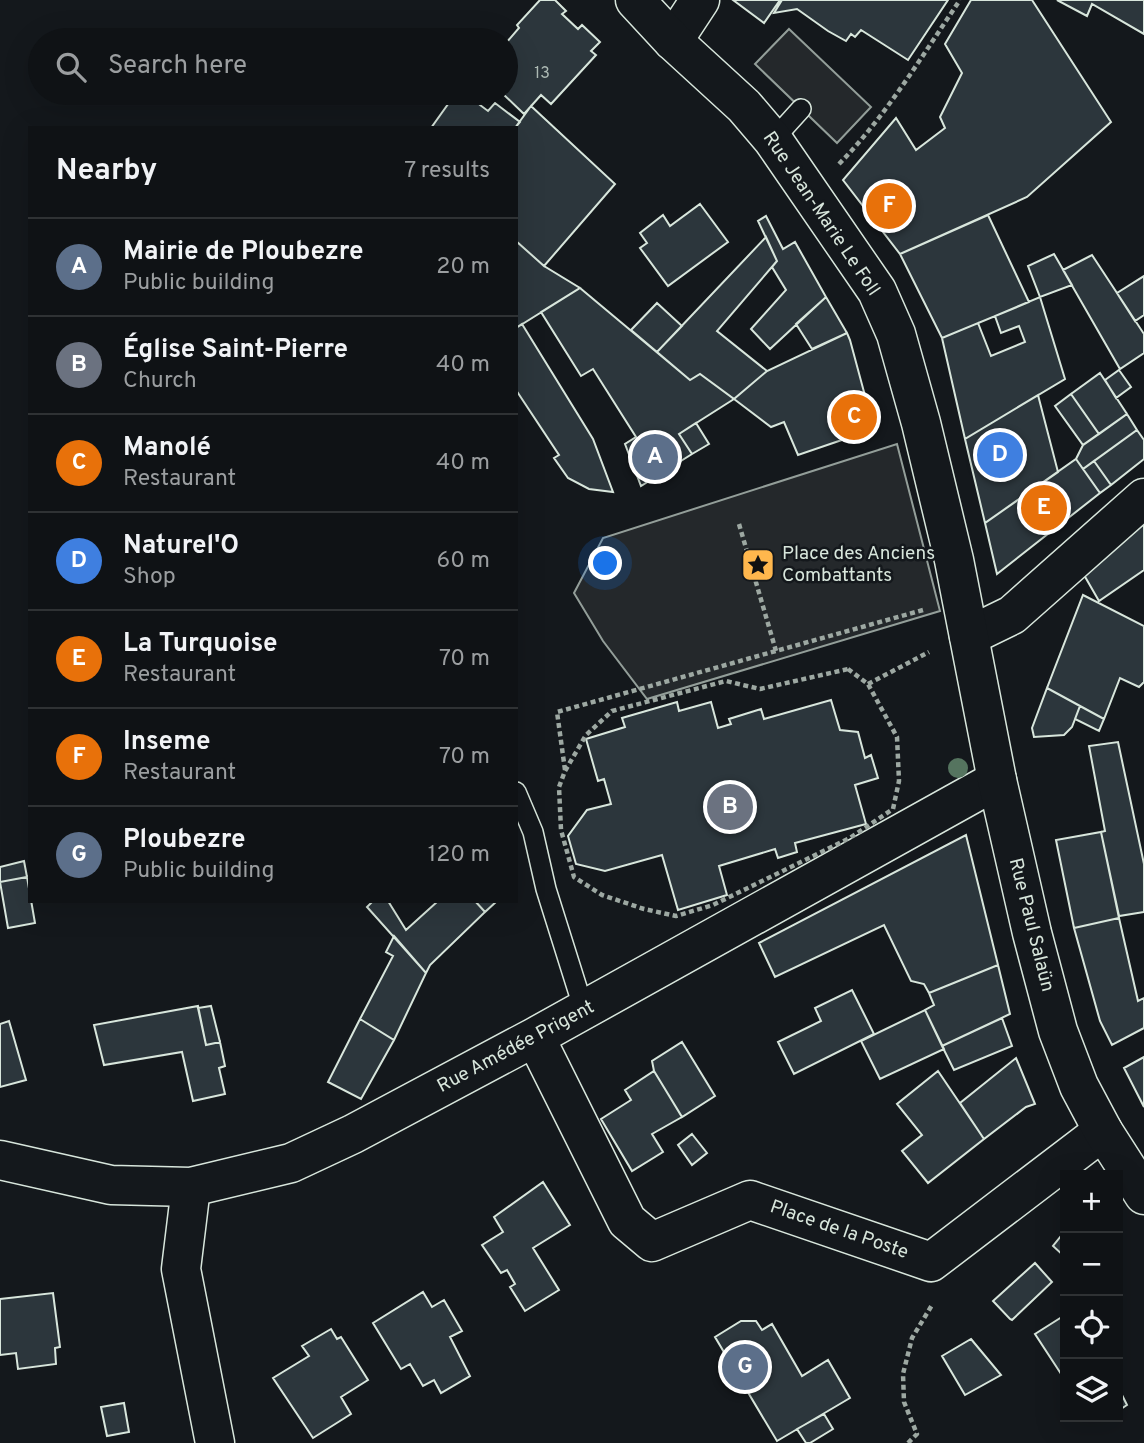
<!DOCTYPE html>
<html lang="en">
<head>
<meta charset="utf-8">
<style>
  :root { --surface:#0f1215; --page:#1d2022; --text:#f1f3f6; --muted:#9b9ea0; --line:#2f3234; --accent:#d93025 }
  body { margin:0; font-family:Overpass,sans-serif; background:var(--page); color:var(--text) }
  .controls { position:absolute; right:21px; bottom:21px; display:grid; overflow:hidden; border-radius:0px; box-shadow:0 7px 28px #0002 }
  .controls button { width:63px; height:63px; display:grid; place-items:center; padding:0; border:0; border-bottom:2px solid var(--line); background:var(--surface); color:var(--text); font:35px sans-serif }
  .you { position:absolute; left:606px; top:564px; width:24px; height:24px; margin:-18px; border:5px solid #fff; border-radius:50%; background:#1a73e8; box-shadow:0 0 0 10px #1a73e833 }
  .badge { display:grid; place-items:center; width:46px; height:46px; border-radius:50%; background:var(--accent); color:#fff; font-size:23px; font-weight:700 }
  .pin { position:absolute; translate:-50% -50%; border:4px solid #fff; box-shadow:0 2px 7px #0006 }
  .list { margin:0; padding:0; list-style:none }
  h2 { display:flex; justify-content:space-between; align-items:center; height:91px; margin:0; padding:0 28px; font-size:30px }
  h2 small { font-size:23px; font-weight:400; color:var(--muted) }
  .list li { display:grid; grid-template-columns:46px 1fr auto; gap:21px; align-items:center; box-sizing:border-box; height:98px; padding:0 28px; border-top:2px solid var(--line) }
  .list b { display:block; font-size:26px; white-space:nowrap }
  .list p { margin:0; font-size:23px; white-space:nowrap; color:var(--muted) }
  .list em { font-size:23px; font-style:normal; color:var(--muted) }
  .icon { flex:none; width:38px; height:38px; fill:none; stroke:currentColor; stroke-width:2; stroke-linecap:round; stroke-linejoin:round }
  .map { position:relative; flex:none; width:1144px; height:1443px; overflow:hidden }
  .search { position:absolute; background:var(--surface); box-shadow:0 7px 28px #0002; left:28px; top:28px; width:490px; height:77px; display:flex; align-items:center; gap:18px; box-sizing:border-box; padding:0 24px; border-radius:38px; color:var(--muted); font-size:26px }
  .panel { position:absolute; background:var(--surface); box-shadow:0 7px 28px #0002; left:28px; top:126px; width:490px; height:777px; border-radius:0px }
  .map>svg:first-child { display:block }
  .parking { fill:#24282b; stroke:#939e99; stroke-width:2 }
  .building { fill:#2c363c; stroke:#d8e6dc; stroke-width:2 }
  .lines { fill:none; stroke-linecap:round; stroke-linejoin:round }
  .service-casing { stroke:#d8e6dc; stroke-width:22 }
  .minor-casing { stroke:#d8e6dc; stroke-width:41 }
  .secondary-casing { stroke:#d8e6dc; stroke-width:41 }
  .path { stroke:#9da8a2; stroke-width:4.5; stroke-dasharray:5 3.5; stroke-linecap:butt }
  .service { stroke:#14181c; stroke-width:19 }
  .minor { stroke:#14181c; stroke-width:38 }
  .secondary { stroke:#14181c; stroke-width:38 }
  .tree { fill:#55745f }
  .labels { text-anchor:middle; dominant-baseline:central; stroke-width:5; stroke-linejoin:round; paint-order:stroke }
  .number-label { font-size:16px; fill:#adbab4 }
  .street-label { font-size:19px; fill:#d8e6dc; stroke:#14181c }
  .poi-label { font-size:19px; fill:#d8e6dc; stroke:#14181c; text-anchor:start }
</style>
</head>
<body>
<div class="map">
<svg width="1144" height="1443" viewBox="0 0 1144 1443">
  <rect width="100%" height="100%" fill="#14181c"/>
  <path class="parking" d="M789,29L871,107L837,143L755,64Z
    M897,444L940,611L647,699L603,641L574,593L603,538Z"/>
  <path class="building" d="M540,0H555L566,11L562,14L578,29L582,25L600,42L591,51L596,55L551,104L541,95L524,114L502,93H506V43L519,28L517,25Z
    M733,0H780L764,23Z
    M782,0H948L908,60L861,30L855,37L851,34L846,41L828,31L797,9L774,13Z
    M971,0H1032L1111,122L1027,197L900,254L843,180L896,118L916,150L945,128L940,117L962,73L945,44Z
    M1057,0H1144V34L1092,4L1087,16Z
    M456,93H464L488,111L495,103L520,122L515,128H431Z
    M531,106L615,184L544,266L516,241L515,128Z
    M700,204L728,242L668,286L640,248L647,243L640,233L663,215L670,226Z
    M988,215L1029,302L942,338L900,254Z
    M766,216L783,249L795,242L826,297L770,349L751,329L786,290L772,267L777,261L758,221Z
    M766,237L777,261L717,331L767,371L734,399L700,374L690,380L657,352Z
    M516,241L544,266L580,288L516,328Z
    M1054,254L1072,285L1040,297L1028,266Z
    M1092,255L1144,334V353L1120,369L1063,270Z
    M1144,276V315L1135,321L1117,293Z
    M580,288L690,380L700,374L734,399L679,434L692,454L641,486L625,444L636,437L593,369L581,376L541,312Z
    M826,297L847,333L812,349L796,324Z
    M1040,297L1065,379L965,439L942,338L978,323L991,356L1025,342L1019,326L1001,333L995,316Z
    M657,303L682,326L657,352L631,330Z
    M522,324L593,439L613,492L589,489L568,478L554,458L559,455L516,390V328Z
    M847,333L850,340L874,429L798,455L784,422L771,427L734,399L767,371Z
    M1119,370L1131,387L1116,398L1105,380Z
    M1100,373L1127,414L1099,434L1071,394Z
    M1071,394L1099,434L1083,445L1055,406Z
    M1038,395L1058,472L985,523L965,439Z
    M1127,414L1137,430L1083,469L1076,459L1083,445Z
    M696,423L709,444L692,454L679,434Z
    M1137,430L1144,440V459L1111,485L1094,461Z
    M1076,459L1100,493L997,574L985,523Z
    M1094,461L1111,485L1100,493L1083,469Z
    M1144,524V570L1099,601L1080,568Z
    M1083,595L1144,626V682L1139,687L1120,678L1104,719L1047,688Z
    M1047,688L1080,706L1072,727L1064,735L1034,737L1032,728Z
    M831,700L840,730L858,732L865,758L871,755L878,778L855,785L866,824L795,843L797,852L778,858L775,849L719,866L727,895L678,910L662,855L605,871L576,864L568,836L587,810L611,804L604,779L598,781L586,739L625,727L622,718L677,702L679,711L711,702L718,728L731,724L729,719L761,709L764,719Z
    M1080,706L1104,719L1099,731L1075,719Z
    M1118,742L1144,864V912L1119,916L1101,832L1105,831L1089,746Z
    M1101,832L1119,918L1074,928L1056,840Z
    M966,835L998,965L929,993L924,984L911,981L884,925L775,977L759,943Z
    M24,861L27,877L0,882V867Z
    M27,877L35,923L8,928L0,882Z
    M373,901H388L406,930L438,901H475L485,912L430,965L426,973L367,907Z
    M475,901H497L485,912Z
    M1119,918L1138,1001L1144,998V1028L1112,1045L1100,1021L1074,928Z
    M394,936L426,973L394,1040L360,1019L393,956L386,952Z
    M998,965L1010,1014L942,1046L925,1010L934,1005L929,993Z
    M852,990L874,1034L794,1074L778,1042L821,1021L815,1008Z
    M198,1006L206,1045L220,1042L225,1066L219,1068L225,1094L193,1101L182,1052L104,1065L94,1025Z
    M211,1006L220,1042L206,1045L198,1008Z
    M925,1010L944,1049L880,1079L861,1041Z
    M1002,1018L1012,1046L954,1070L942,1046Z
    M360,1019L394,1040L361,1099L328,1082Z
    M9,1021L26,1080L0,1087V1024Z
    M682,1042L715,1096L682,1117L654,1071L652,1061Z
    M1144,1057V1107L1124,1068Z
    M1016,1058L1035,1104L1026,1107L984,1139L960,1103Z
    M654,1071L682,1117L652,1134L663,1152L632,1171L601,1119L631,1100L625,1090Z
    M938,1071L984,1139L928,1183L902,1151L922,1135L897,1104Z
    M692,1134L707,1153L692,1165L678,1145Z
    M543,1182L570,1225L533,1248L559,1290L525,1311L510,1287L515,1284L507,1270L501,1273L482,1245L503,1232L494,1217Z
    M1065,1231V1257L1053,1246Z
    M1035,1263L1052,1282L1012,1320L1010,1319L993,1301Z
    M423,1292L432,1307L444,1300L462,1331L450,1337L470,1376L441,1393L434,1380L423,1386L410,1364L401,1369L373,1323Z
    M53,1293L60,1347L55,1348L56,1364L18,1369L16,1353L0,1355V1299Z
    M1065,1315V1380L1035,1334Z
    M741,1321H756L762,1330L772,1324L802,1376L828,1360L850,1398L777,1441L715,1337Z
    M331,1329L337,1339L341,1337L368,1380L341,1397L351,1414L313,1438L273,1378L309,1356L302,1346Z
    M971,1339L1001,1375L965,1395L942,1356Z
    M1118,1387L1127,1405L1118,1411Z
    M124,1403L129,1432L107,1436L101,1407Z
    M824,1414L833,1429L810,1443H806L797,1429Z"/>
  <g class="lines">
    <defs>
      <path id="service" d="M773,140L801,109
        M516,792L533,832L546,889L584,1010"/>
      <path id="minor" d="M673,41L700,0
        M969,636L1012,615L1144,498
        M535,1037L627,1221L652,1242L750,1200L931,1262L1103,1131
        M0,1160L111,1185L191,1187L291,1163L353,1134L535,1037L997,780
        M191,1187L181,1269L215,1443"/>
      <path id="secondary" d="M635,0L673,41L744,106L773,140L877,291L896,334L921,423L954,560L997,780L1032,933L1058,1031L1079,1086L1103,1131L1144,1195"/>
    </defs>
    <use href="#service" class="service-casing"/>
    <use href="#minor" class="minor-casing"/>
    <use href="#secondary" class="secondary-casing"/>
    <path class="path" d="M839,164C886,116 922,56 960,0
      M739,524L776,651
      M848,669L868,684L897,737L899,781L893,809L850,838L713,905L676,916L644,909L602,895L574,877L561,830L559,787L565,771L586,735L612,711L726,681L760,689Z
      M868,684L929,652
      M565,770L557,712L923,610
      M908,1443L917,1434L904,1402L903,1374L912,1338L932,1305"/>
    <use href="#service" class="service"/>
    <use href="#minor" class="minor"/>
    <use href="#secondary" class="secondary"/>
  </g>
  <circle class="tree" cx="958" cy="768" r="10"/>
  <defs>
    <symbol id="sight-square" viewBox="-11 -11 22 22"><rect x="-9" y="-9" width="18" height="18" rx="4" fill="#ffb74d" stroke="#14181c"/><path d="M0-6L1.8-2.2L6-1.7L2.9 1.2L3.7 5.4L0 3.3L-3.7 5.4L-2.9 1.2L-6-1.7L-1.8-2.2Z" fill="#111"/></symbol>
  </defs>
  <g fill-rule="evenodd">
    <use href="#sight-square" x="739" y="546" width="38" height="38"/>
  </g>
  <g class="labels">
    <g class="number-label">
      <text x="542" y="74">13</text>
    </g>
    <g class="street-label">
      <text transform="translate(821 214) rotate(56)">Rue Jean-Marie Le Foll</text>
      <text transform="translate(1031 925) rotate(76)">Rue Paul Salaün</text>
      <text transform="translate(516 1047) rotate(-28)">Rue Amédée Prigent</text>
      <text transform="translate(839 1230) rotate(19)">Place de la Poste</text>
    </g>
    <g class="poi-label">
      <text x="782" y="554">Place des Anciens<tspan x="782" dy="22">Combattants</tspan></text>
    </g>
  </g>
</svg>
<div class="controls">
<button>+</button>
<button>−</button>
<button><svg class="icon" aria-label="locate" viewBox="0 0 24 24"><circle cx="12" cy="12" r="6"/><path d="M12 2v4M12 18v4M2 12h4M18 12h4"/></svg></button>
<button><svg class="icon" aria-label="layers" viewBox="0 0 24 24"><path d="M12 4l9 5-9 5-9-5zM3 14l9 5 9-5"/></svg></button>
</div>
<div class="you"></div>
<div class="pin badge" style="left:655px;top:457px;background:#5c6f8a">A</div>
<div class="pin badge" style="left:730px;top:807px;background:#6b7280">B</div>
<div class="pin badge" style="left:854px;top:417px;background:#e8710a">C</div>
<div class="pin badge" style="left:1000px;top:455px;background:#3f7fe0">D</div>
<div class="pin badge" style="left:1044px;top:508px;background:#e8710a">E</div>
<div class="pin badge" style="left:889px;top:206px;background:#e8710a">F</div>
<div class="pin badge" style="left:745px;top:1367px;background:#5c6f8a">G</div>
<div class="search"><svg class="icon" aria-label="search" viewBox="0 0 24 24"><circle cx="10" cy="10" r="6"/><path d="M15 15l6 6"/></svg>Search here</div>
<section class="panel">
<h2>Nearby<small>7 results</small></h2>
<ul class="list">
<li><span class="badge" style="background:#5c6f8a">A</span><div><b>Mairie de Ploubezre</b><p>Public building</p></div><em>20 m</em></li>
<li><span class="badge" style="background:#6b7280">B</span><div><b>Église Saint-Pierre</b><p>Church</p></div><em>40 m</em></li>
<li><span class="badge" style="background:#e8710a">C</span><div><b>Manolé</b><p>Restaurant</p></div><em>40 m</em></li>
<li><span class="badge" style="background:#3f7fe0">D</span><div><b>Naturel'O</b><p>Shop</p></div><em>60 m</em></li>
<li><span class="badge" style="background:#e8710a">E</span><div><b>La Turquoise</b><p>Restaurant</p></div><em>70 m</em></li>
<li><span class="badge" style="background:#e8710a">F</span><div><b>Inseme</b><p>Restaurant</p></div><em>70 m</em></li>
<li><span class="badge" style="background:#5c6f8a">G</span><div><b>Ploubezre</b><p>Public building</p></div><em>120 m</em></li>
</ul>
</section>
</div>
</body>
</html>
